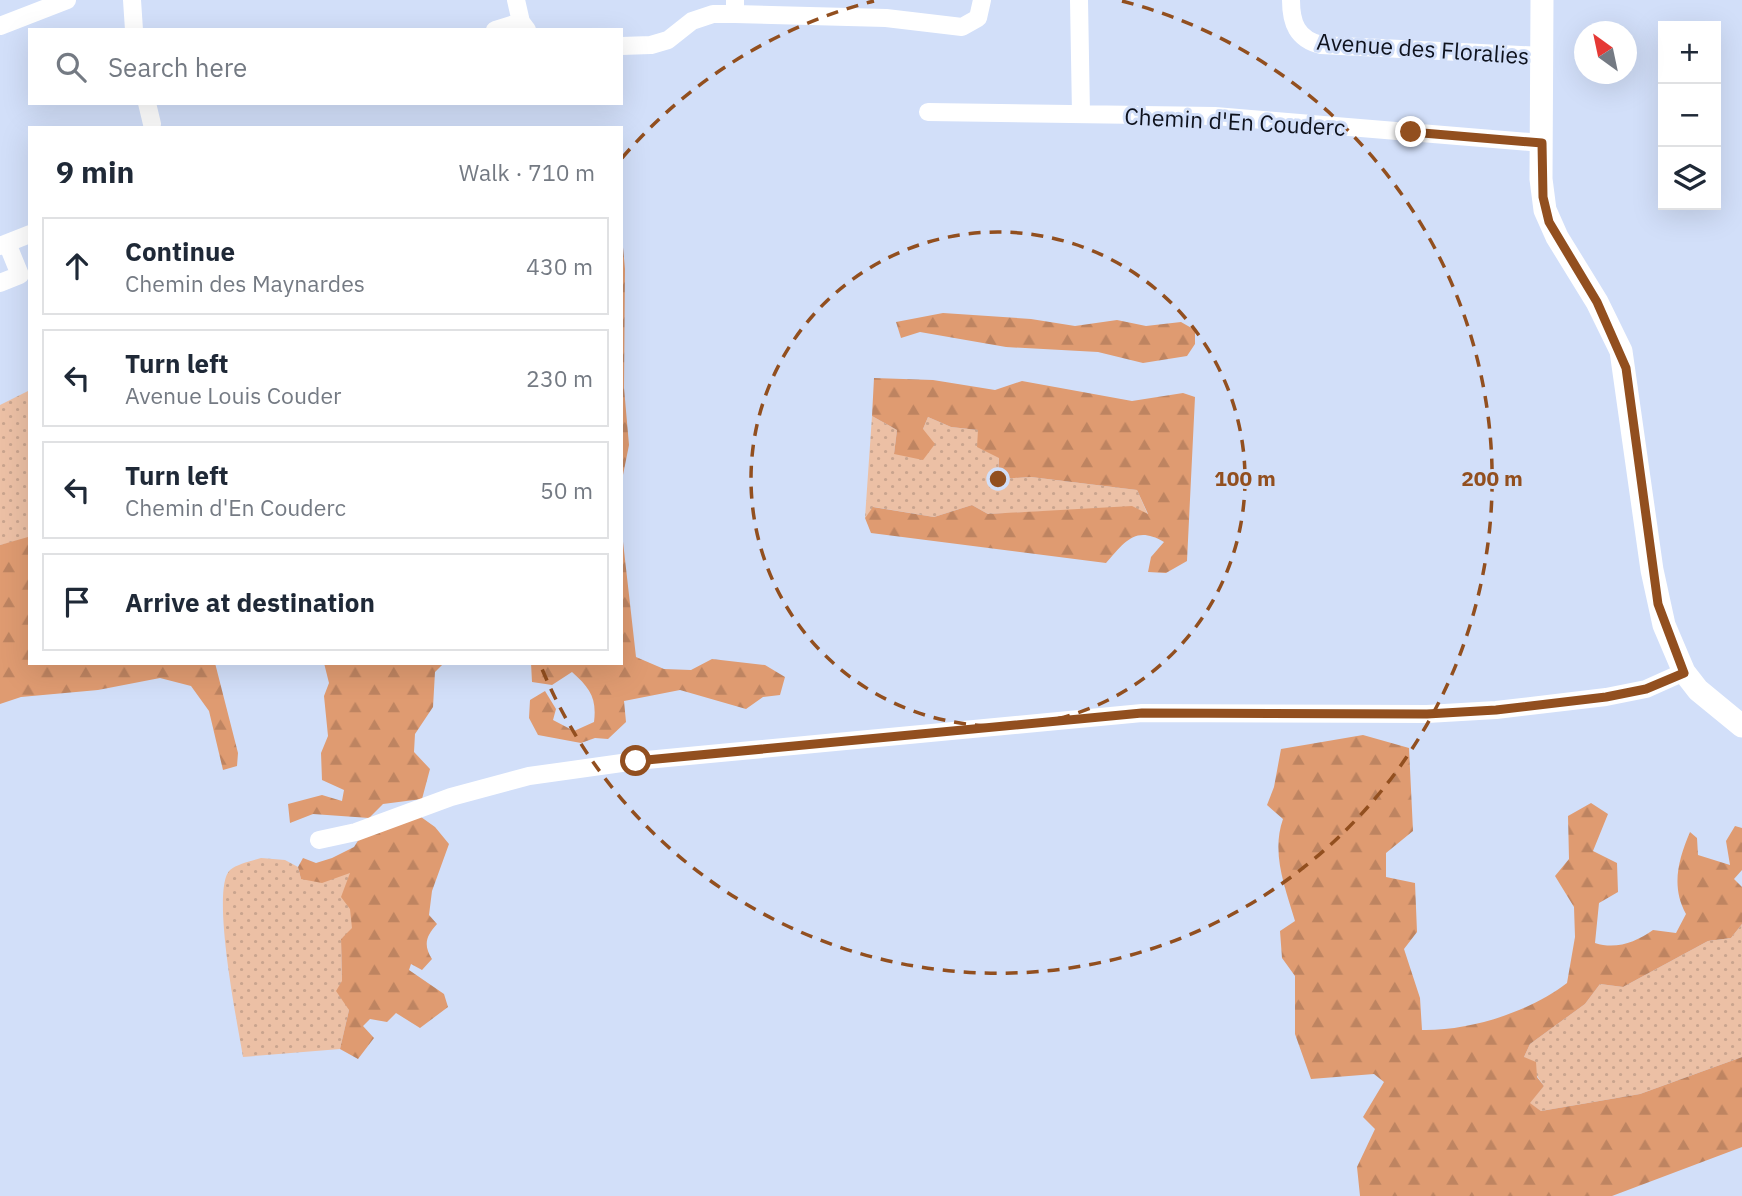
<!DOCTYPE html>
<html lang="en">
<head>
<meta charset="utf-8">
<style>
  :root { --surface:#fff; --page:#f2f2f3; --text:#1f2937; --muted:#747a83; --line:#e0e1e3 }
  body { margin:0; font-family:"IBM Plex Sans",sans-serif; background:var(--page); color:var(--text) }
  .controls { position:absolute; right:21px; top:21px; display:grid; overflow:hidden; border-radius:0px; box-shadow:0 7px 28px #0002 }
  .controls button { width:63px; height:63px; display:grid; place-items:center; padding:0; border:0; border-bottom:2px solid var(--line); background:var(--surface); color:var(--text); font:35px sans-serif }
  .compass { position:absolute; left:1574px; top:21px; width:63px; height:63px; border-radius:50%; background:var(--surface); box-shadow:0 7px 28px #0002; rotate:327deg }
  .stop { position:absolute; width:21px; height:21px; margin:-16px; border:5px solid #924f1f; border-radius:50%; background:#fff }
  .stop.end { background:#924f1f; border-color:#fff; box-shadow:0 2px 7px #0008 }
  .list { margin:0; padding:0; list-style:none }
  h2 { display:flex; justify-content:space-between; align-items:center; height:91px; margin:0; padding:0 28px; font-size:30px }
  h2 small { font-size:23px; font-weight:400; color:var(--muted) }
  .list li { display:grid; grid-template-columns:46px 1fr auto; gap:21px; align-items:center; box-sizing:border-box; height:98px; margin:0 14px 14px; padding:0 14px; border:2px solid var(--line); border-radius:0px }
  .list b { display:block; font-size:26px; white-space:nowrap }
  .list p { margin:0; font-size:23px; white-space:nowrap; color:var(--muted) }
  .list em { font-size:23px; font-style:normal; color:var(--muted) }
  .icon { flex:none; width:38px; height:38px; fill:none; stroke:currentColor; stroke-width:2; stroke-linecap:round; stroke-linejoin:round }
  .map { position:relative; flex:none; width:1742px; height:1196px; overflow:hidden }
  .search { position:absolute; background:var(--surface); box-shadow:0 7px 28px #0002; left:28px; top:28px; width:595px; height:77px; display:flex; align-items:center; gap:18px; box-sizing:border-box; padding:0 24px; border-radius:0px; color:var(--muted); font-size:26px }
  .panel { position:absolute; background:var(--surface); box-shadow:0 7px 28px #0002; left:28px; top:126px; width:595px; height:539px; border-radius:0px }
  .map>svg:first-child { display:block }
  .grass { fill:url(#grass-dots) }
  .forest { fill:url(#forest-firs) }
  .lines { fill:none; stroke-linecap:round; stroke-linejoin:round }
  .minor { stroke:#fff; stroke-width:18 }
  .tertiary { stroke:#fff; stroke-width:23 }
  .route { stroke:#924f1f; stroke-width:9 }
  .ring { fill:none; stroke:#924f1f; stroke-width:3.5; stroke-dasharray:12 9 }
  .labels { text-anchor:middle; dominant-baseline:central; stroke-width:6; stroke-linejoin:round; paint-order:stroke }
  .street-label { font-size:23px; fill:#0e121d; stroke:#d2dff9 }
  .centre { fill:#924f1f; stroke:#d2dff9; stroke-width:3.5 }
  .ring-label { font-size:21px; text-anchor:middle; font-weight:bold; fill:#924f1f; stroke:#d2dff9; stroke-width:6; stroke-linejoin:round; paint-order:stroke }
</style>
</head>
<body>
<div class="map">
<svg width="1742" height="1196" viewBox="0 0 1742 1196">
  <defs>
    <pattern id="grass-dots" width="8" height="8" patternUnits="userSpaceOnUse" patternTransform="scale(1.75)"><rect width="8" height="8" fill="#ecc0a5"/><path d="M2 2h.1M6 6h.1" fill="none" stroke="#c9a48e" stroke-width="1.8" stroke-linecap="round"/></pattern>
    <pattern id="forest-firs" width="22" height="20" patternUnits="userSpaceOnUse" patternTransform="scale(1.75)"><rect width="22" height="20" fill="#df9b71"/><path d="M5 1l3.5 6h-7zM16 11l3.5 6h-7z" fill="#be8461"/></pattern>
  </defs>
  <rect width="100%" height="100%" fill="#d2dff9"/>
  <path class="grass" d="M30,390V538L0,545V405Z
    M872,416L897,430L894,454L923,429L928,417L951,427L978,430L999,457L998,479L1031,477L1137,490L1148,515L1054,511L988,514L972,505L934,517L874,507L865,518Z
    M261,858L285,860L298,867L301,879L351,872L353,929L341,939L342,981L349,1010L340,1049L243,1057C238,1026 210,889 230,870C237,864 252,861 261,858Z
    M1742,924V1057L1640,1094L1541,1111L1529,1103L1544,1086L1524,1057L1530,1044L1585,1004L1600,984L1623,987L1708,941L1731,938Z"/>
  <path class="forest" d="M621,225L625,269L624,388L629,445L621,485Z
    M943,313L1031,319L1075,326L1117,320L1146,326L1181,322L1195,330V344L1187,356L1143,363L1098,352L1006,347L920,332L901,338L896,322Z
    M874,378L933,380L995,390L1022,381L1132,401L1183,393L1195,397L1187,561L1166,573L1148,572L1151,557L1164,542C1135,525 1125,542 1106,563L871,533L865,518L873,507L934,517L972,505L988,514L1132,506L1148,514L1137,490L1031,477L998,479L999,458L977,447L978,430L951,427L928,417L923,429L935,444L923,460L894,454L897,430L872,416Z
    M621,524L636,657L664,669L691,670L712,659L765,665L785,677L780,695L763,697L746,709L680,690L624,701L626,722L608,739L595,738L581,743L538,735L529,718L530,700L545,691L556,709L553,720L574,731L594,722C597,698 590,688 572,672L552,685L532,682L531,663H621Z
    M28,537L30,663H215L238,753L237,766L223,770L209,711L191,686L160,678L98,690L21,697L0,704V545Z
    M324,663H444L435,672L433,707L415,734L414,752L430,769L422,799L383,804L369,818L313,814L290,823L288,804L322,795L342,801L344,790L322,780L321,753L328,736L324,696L329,683Z
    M1363,735L1409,748L1413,831L1386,853V877L1415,883L1417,932L1404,949L1420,998L1422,1030C1470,1031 1529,1012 1567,983L1575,937L1574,907L1555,876L1569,859L1568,816L1591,803L1608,814L1593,851L1617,863L1618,892L1599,903L1595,943C1616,950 1636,942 1653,930L1676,933L1686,914C1671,887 1678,860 1690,832L1697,838L1698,855L1730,865L1726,841L1735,826L1742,828V870L1734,879L1742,887V924L1731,938L1708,941L1623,987L1600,984L1585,1004L1530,1044L1524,1057L1536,1062L1537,1077L1544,1086L1530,1103L1541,1111L1640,1094L1742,1057V1147L1612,1196H1360L1357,1167L1375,1129L1363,1117L1384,1082L1374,1074L1311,1079L1295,1034V976L1282,958L1280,931L1295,921C1285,887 1271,853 1283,819L1267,805L1274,787L1281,749Z
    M421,817L435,827L449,844L432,891L429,915L437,924C426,936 423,945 432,959L422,970L411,964L409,970L444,994L448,1007L420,1028L396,1013L387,1022L370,1019L363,1026L374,1038L358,1059L340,1049L349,1010L336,991L342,981L341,939L352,928L350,909L341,897L350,873L322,883L301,879L298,867L303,858L316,863L332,858L354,847L361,836Z"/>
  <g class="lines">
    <path class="minor" d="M132,0L134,30
      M516,0L521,22L527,30
      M1079,0L1081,114
      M1291,0C1291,23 1297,39 1321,45L1542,56
      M735,14L886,18L962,27L978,18L982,0
      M0,26L67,0
      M495,30L521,22
      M621,46L651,45L668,40L692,21L713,14H735V0
      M147,103L152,124
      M928,112L1215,116L1542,143
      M0,246L30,234
      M0,283L20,275L7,243
      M319,840L356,832L451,797L529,776L636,761L1142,713L1427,714L1496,710L1606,697L1646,689L1684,672"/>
    <path class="tertiary" d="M1542,0L1541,179L1545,210L1557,237L1597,302L1621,351L1652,570L1664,625L1684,672L1698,690L1742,726"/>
  </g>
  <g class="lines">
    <path class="route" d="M636,761L1142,713L1427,714L1496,710L1606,697L1646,689L1684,673L1658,604L1626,368L1597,302L1549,222L1543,197L1542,143L1411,132"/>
  </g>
  <g class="ring">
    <circle cx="998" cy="479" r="247"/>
    <path d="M622 158A494 494 0 0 1 874 1M1122 1A494 494 0 1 1 540 664"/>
  </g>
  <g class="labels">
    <g class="street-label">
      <text transform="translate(1423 48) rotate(4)">Avenue des Floralies</text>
      <text transform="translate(1235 121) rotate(3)">Chemin d'En Couderc</text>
    </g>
  </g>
  <circle cx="998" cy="479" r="10" class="centre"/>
  <g class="ring-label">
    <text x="1245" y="486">100 m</text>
    <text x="1492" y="486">200 m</text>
  </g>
</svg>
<div class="controls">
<button>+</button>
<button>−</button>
<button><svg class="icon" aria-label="layers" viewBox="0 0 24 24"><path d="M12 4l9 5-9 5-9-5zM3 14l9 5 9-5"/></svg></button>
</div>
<svg class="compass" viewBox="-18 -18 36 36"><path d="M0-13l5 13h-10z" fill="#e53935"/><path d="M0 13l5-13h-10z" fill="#747a83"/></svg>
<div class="stop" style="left:636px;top:761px"></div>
<div class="stop end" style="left:1411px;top:132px"></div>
<div class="search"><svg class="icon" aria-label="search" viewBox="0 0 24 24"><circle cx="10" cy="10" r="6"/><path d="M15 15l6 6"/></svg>Search here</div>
<section class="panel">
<h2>9 min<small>Walk · 710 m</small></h2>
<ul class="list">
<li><svg class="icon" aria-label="ahead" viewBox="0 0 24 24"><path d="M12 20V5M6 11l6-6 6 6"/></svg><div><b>Continue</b><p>Chemin des Maynardes</p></div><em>430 m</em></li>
<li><svg class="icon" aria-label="left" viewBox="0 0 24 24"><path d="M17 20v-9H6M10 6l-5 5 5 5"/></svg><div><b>Turn left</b><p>Avenue Louis Couder</p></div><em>230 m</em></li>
<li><svg class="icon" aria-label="left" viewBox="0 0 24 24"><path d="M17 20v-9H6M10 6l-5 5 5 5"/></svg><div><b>Turn left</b><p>Chemin d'En Couderc</p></div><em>50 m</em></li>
<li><svg class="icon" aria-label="arrive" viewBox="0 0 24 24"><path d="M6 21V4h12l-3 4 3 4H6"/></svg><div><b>Arrive at destination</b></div></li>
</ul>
</section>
</div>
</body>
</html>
